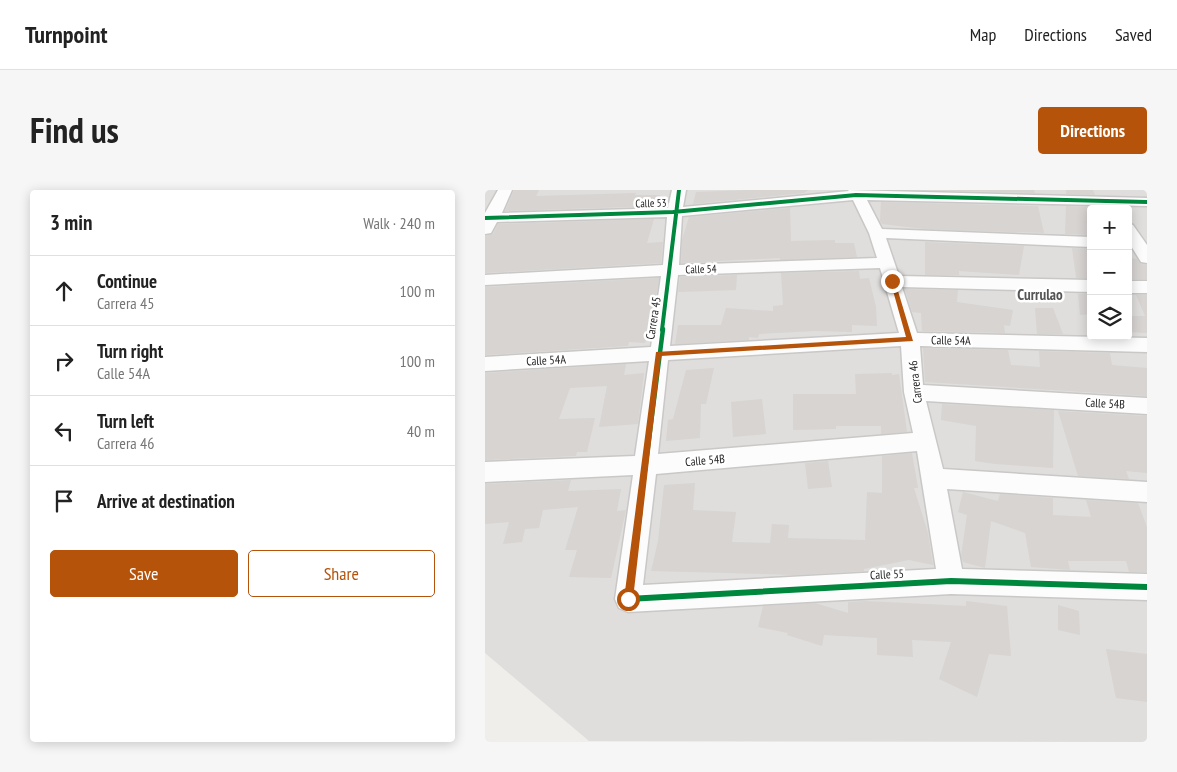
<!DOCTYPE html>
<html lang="en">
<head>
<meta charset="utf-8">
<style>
  :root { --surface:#fff; --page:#f6f6f6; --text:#222; --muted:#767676; --line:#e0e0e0; --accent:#b45309 }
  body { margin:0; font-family:"PT Sans Narrow",sans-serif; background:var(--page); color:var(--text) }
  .controls { position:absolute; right:15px; top:15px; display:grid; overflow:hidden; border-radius:5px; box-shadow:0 2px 12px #0003 }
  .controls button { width:45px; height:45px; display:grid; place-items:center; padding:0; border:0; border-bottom:1px solid var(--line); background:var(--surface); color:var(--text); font:25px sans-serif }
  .stop { position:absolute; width:15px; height:15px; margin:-11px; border:4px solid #b45309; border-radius:50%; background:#fff }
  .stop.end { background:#b45309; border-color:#fff; box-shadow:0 1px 5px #0008 }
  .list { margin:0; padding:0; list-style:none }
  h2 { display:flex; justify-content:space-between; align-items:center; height:65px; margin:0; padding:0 20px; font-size:21px }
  h2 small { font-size:16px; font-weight:400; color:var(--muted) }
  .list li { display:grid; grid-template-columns:32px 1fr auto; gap:15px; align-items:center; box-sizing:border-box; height:70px; padding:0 20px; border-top:1px solid var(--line) }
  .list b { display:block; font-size:19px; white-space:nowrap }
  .list p { margin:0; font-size:16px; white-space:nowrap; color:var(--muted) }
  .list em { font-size:16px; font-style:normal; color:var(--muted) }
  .actions { display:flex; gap:10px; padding:15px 20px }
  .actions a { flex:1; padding:11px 0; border:1px solid var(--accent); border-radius:5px; text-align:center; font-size:18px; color:var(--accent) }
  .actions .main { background:var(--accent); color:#fff }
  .icon { flex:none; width:28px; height:28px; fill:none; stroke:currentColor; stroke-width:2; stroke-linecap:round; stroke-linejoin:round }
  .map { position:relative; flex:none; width:662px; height:552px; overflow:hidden; border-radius:5px }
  header { display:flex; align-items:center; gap:30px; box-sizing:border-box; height:70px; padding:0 25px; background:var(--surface); border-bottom:1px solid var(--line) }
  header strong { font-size:24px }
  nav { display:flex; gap:28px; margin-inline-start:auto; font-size:18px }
  .intro { display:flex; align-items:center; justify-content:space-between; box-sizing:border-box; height:120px; padding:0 30px }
  h1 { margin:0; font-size:35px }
  .button { padding:12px 22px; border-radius:5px; background:var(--accent); color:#fff; font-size:18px; font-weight:700 }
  main { display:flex; gap:30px; padding:0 30px }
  aside { flex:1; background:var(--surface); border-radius:5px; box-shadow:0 2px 12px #0003 }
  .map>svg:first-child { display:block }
  .residential { fill:#dfdedc; fill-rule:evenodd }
  .building { fill:#d7d4d2 }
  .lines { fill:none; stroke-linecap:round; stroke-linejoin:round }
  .street-casing { stroke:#c9c8c7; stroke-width:3 }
  .street { fill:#fdfcfc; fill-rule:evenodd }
  .cycleway-far2-casing { stroke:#fff; stroke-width:6 }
  .cycleway-far1-casing { stroke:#fff; stroke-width:8 }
  .cycleway-casing { stroke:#fff; stroke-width:9 }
  .cycleway-far2 { stroke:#00873e; stroke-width:4 }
  .cycleway-far1 { stroke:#00873e; stroke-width:4.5 }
  .cycleway { stroke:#00873e; stroke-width:6 }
  .route { fill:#b45309 }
  .labels { text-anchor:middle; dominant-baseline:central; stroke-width:5; stroke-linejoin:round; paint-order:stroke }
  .far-street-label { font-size:11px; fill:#222; stroke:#fff }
  .street-label { font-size:12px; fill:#222; stroke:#fff }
  .far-district-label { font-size:15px; font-weight:bold; fill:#555; stroke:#fff }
</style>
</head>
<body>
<header>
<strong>Turnpoint</strong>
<nav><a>Map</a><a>Directions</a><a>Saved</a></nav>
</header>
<div class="intro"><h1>Find us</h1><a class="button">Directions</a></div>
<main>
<aside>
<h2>3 min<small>Walk · 240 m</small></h2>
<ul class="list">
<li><svg class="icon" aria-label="ahead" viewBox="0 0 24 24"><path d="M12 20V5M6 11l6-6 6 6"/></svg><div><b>Continue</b><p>Carrera 45</p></div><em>100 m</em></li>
<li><svg class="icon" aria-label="right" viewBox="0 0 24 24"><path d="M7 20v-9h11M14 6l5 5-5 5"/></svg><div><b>Turn right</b><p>Calle 54A</p></div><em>100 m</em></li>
<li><svg class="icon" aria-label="left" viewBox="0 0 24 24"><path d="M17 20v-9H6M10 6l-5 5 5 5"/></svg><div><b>Turn left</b><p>Carrera 46</p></div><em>40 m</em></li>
<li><svg class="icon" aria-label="arrive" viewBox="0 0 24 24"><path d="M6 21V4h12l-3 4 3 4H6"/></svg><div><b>Arrive at destination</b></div></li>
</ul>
<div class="actions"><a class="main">Save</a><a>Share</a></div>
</aside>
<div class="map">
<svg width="662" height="552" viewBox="0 0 662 552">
  <rect width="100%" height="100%" fill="#f0eeeb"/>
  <path class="residential" d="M0,0H662V552L104,551L0,463ZM606,19H643V146H606Z"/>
  <path class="building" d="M29,0H54L51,6L151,3L150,5H175L172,16L20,21Z
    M263,0H324L319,3L208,14L211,2Z
    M433,0H549L550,3Z
    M581,0H608L610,5L581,4Z
    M396,12L553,16L559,43L439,39L397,34L395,31Z
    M581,16L613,17L614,19H606V45L580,44Z
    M305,18L306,51L350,50V53H369L372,67L295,70V68L196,73L197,50L204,27Z
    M169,29L162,53L178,52L176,73L0,83V46L8,44L13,34Z
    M440,52L539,56L534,85L474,81V85H440Z
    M587,58L606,59V88H591Z
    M643,68L652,69L656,74L662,75V89H644Z
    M374,81L375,89L384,88L391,117L392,136L367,135V142L330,141L274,144L273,148L264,147V150L190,154L193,135H236L241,118L288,121V116L298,115L296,83Z
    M252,85L251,100L193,102L195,87Z
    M174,88L169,123L160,153L144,152L143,156L0,165V97Z
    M420,99L473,100L472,112L528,120L525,136L519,135L520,143L437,141L436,123L427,122Z
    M593,104H606V124L595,125Z
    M651,105H662V143L643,142V126H660Z
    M550,118H568L578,144H552Z
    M438,158L523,160L526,175L555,177L554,161L625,163L627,175L662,178V206L440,192Z
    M141,174L139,185L159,183L153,234L114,237L122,196L85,198L74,229L110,228L102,262H92L91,266L0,270V183Z
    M229,178L221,214H216L215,248L181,251L183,230L188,229L201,180Z
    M407,183V185L414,184L422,242L396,244V236H351V239L308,240V204H371L370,184Z
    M277,209L281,244L248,247L246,212Z
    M457,214L569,220L568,278L510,274L490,271L491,236L456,230Z
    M573,221L662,226V283L641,281L644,289L593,286Z
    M427,263L433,298H429L443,343L448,375L424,370L379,379V381L311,385L166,381L173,351L179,295L210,293L208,320L251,322L247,352L285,353L287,334L304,335L303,348L380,350L382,302L397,303V266Z
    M343,271L347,297L323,299L320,273Z
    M86,290L83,301L136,299L132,321L141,320L126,388L84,387L92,360H80L93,317L58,320L54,338L40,339L37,352L18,354L24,332L0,334V294Z
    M478,302L513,311L515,304L568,308V325L606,327L601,310L653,313L662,337V382H644L641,371H583L585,380L546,377L540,343L506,331L500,378L478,372L476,366L482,325L473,322Z
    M380,411L481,416V411L522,416L526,466L504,464L492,507L454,489L466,452L427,450L428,467L392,465V448L339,445L337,456L302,445L303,443L273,437L278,416L330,413L363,423V412Z
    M573,415L594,421L595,445L573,440Z
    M621,459L662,464V512L631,508Z"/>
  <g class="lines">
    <defs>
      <path id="street" d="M13,0H27L17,23L183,18L187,0H201L198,17L364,1L363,0L662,8V16L382,10L397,39L606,47V57L401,48L414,86L606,90V102L417,97L432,143L662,148V162L435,156L438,195L662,208V224L441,211L458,279L662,292V312L462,299L477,379L662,384V410L466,404L143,422L134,418L130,409L148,285L0,292V272L150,266L164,171L0,181V167L166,157L176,86L0,95V85L178,75L182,27L12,32L6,43L0,44V23ZM368,10L384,43L392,68L194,75L197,26ZM395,78L414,143L185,156L193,85ZM416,156L419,202L428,243L173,264L183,170ZM432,261L451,379L158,395L171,284Z
        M643,33L648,35L662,55V73L656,72L643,51Z
        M643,91H662V103H643Z"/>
    </defs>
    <use href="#street" class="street-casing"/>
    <use href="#street" class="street"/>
    <defs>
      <path id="cycleway-far2" d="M0,28L188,22L371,5L662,12
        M177,140L194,0"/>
      <path id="cycleway-far1" d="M155,320L178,139"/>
      <path id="cycleway" d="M155,319L143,409L466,391L662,397"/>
    </defs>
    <use href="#cycleway-far2" class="cycleway-far2-casing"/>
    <use href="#cycleway-far1" class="cycleway-far1-casing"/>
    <use href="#cycleway" class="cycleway-casing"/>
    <use href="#cycleway-far2" class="cycleway-far2"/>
    <use href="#cycleway-far1" class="cycleway-far1"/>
    <use href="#cycleway" class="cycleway"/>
  </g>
  <path class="route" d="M405,90L410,91L428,151L176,166L148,409L147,412H140L139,409L171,162L421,147Z"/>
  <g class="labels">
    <g class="far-street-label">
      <text transform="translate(166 13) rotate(-2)">Calle 53</text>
      <text transform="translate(216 79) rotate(-2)">Calle 54</text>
    </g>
    <g class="street-label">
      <text transform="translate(168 128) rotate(-81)">Carrera 45</text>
      <text transform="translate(466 150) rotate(1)">Calle 54A</text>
      <text transform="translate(61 170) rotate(-3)">Calle 54A</text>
      <text transform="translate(430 192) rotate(-97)">Carrera 46</text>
      <text transform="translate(620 213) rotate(3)">Calle 54B</text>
      <text transform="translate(220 270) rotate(-5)">Calle 54B</text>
      <text transform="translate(402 384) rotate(-3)">Calle 55</text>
    </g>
    <g class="far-district-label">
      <text x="555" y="104">Currulao</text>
    </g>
  </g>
</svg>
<div class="controls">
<button>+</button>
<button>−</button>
<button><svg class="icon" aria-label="layers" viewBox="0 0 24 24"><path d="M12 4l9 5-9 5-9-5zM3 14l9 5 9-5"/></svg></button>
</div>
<div class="stop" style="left:143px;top:409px"></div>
<div class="stop end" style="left:407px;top:91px"></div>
</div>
</main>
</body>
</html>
